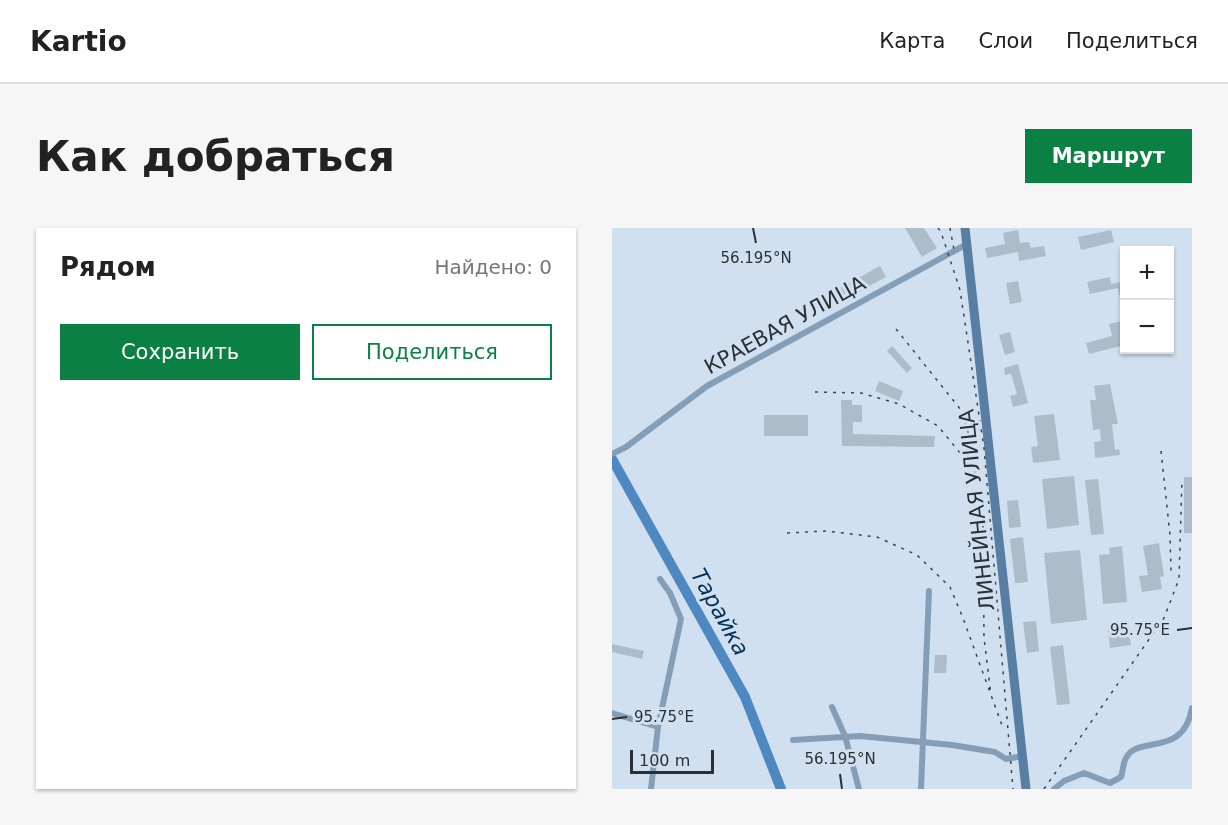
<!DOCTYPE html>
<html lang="ru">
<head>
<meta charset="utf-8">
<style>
  :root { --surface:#fff; --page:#f6f6f6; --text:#222; --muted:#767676; --line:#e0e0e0; --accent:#0b8043 }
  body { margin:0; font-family:"DejaVu Sans",sans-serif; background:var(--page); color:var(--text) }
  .controls { position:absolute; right:18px; top:18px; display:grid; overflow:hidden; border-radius:0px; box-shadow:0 2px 4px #0004 }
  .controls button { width:54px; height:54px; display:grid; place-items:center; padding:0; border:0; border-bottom:2px solid var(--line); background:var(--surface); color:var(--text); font:30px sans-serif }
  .scale { position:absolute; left:18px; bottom:15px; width:84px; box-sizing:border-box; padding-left:6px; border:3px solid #2a3036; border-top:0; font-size:16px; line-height:21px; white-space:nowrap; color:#2a3036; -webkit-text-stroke:4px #d1e0f0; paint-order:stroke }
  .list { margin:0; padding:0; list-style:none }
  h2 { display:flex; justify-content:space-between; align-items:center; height:78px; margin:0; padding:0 24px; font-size:26px }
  h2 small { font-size:20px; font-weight:400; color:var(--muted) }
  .actions { display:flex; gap:12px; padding:18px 24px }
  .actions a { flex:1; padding:14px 0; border:2px solid var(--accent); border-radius:0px; text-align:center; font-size:21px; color:var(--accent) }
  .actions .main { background:var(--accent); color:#fff }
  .map { position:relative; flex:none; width:580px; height:561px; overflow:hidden; border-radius:0px }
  header { display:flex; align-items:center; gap:36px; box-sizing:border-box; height:84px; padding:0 30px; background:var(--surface); border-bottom:2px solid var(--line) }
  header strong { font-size:28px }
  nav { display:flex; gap:33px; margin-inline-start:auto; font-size:21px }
  .intro { display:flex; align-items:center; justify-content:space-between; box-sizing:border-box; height:144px; padding:0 36px }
  h1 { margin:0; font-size:42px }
  .button { padding:15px 27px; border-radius:0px; background:var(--accent); color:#fff; font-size:21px; font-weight:700 }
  main { display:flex; gap:36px; padding:0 36px }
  aside { flex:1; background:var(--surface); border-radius:0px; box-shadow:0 2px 4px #0004 }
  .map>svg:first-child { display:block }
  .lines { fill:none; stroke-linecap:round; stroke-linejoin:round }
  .river { stroke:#4e88c1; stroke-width:10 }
  .building { fill:#adbccb }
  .street { stroke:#859eb8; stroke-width:6 }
  .secondary { stroke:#587ea4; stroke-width:9 }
  .rail { stroke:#3d444b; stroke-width:1.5; stroke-dasharray:3 6; stroke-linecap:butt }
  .ticks { fill:none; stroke:#2a3036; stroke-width:2 }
  .labels { text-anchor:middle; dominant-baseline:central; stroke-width:6; stroke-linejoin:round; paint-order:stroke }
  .street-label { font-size:21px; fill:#2a3036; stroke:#d1e0f0 }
  .water-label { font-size:22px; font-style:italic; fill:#012f55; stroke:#d1e0f0 }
  .ticks-label { font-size:15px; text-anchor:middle; fill:#2a3036; stroke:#d1e0f0; stroke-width:6; stroke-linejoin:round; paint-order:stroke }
</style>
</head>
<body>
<header>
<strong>Kartio</strong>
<nav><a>Карта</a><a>Слои</a><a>Поделиться</a></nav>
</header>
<div class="intro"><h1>Как добраться</h1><a class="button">Маршрут</a></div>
<main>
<aside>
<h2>Рядом<small>Найдено: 0</small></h2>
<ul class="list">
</ul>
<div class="actions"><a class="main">Сохранить</a><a>Поделиться</a></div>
</aside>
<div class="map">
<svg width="580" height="561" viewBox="0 0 580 561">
  <rect width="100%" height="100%" fill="#d1e0f0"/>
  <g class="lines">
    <path class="river" d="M0,231L133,469L169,561"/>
  </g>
  <path class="building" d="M293,0H312L325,20L310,29Z
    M406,2L408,15L417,14L419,20L432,18L434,28L407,33L406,24L375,30L373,20L393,16L391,5Z
    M499,2L502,14L469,22L466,9Z
    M268,38L274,49L222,77L217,66Z
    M498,49L499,56L513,53V81H510L506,60L478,66L475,54Z
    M406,53L410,74L398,76L394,55Z
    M510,93L513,104V117L477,126L474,115L500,108L497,96Z
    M398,104L403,124L393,127L387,107Z
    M280,118L300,140L295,145L275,123Z
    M406,136L416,175L401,179L398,168L405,166L399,146L393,147L392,140Z
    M267,153L291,163L287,173L263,163Z
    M498,156L506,196H500L503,222L507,221L508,227L483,230L482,214L489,213L488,201L481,202L478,172H484L482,158Z
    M229,172H240V177H250V194H241V206L323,208L322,219L230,218Z
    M442,186L448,232L421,235L419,219L426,218L422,188Z
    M152,187H196V208H152Z
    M462,248L467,297L435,301L430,251Z
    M572,249H580V305H572Z
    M486,251L492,306L479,307L473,252Z
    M406,272L409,299L397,300L395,273Z
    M411,309L416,354L403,355L398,311Z
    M547,315L552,348L548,349L550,361L530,364L527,348L536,347L531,318Z
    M510,318L515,374L491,376L487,327L498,326L497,320Z
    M468,322L475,392L439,396L432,325Z
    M424,393L427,423L415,425L411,394Z
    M516,399L519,417L498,420L496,402Z
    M0,416L32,423L30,431L0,424Z
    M451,417L458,476L445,477L438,419Z
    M323,427H335L334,445H322Z"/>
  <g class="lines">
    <path class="street" d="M0,226L14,219L95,158L355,16
      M220,479L233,508L247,561
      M0,485L46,499L39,561
      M46,499L69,391L58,365L48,351
      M181,512L248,508L340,517L383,524L394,531L411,528
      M309,561L317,363
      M442,561L452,553L472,545L498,555L509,549C511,543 511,535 514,530C526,506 571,531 580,480"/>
    <path class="secondary" d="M353,0L414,561"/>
    <path class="rail" d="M326,0L329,4L348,62L372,220L401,561
      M338,0L342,22
      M284,101L349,182L363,227L366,243
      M203,164L249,165L287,176L326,198L362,242L371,273
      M549,223L558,307L559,343
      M371,297L372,410L379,467
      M175,305L214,303L265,309L305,327L338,359L351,390L391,500
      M432,561L552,390L567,351L570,251"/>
  </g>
  <path class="ticks" d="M141,0L144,15M565,402L580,400M0,491L15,489M228,546L230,561"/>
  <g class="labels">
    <g class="street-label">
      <text transform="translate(173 97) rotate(-29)">КРАЕВАЯ УЛИЦА</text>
      <text transform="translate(365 282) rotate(-96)">ЛИНЕЙНАЯ УЛИЦА</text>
    </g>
    <g class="water-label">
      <text transform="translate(108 384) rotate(61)">Тарайка</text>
    </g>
  </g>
  <g class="ticks-label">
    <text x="144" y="35">56.195°N</text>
    <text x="528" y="407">95.75°E</text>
    <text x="52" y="494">95.75°E</text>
    <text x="228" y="536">56.195°N</text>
  </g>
</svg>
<div class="controls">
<button>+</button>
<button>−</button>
</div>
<div class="scale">100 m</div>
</div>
</main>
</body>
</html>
